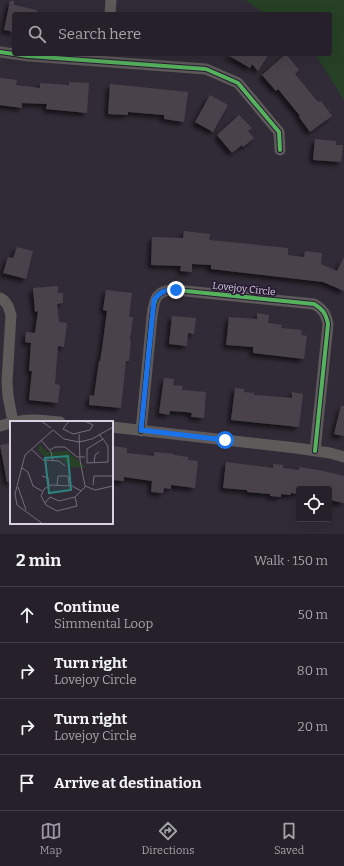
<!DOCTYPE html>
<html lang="en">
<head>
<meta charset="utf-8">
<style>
  :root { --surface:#252029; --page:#2d2831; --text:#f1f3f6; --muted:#a3a3a8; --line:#423e46; --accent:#9e96a5 }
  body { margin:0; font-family:Bitter,serif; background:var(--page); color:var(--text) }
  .controls { position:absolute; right:12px; bottom:12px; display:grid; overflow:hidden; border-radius:4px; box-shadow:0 4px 16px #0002 }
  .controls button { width:36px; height:36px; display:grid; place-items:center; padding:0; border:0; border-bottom:1px solid var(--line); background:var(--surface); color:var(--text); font:20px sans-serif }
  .stop { position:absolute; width:12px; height:12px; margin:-9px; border:3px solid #1a73e8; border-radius:50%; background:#fff }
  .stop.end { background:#1a73e8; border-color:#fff; box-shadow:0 1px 4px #0008 }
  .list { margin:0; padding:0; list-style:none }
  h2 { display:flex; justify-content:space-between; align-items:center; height:52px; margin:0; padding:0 16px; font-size:17px }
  h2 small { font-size:13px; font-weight:400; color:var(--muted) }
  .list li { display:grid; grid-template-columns:26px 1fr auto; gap:12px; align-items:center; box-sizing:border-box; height:56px; padding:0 16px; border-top:1px solid var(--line) }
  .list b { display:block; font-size:15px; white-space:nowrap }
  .list p { margin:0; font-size:13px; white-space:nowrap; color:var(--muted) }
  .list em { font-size:13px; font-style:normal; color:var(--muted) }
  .icon { flex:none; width:22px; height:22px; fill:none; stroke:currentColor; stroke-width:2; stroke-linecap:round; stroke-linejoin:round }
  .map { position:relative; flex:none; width:344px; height:534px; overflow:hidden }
  .search { position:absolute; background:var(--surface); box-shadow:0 4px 16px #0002; left:12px; right:12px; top:12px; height:44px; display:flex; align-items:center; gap:10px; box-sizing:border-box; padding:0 14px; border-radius:4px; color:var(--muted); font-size:15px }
  .sheet { height:276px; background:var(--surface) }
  nav { display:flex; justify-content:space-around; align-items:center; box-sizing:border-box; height:56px; border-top:1px solid var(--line); background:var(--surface); font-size:11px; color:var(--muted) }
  nav a { display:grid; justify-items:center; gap:2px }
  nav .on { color:var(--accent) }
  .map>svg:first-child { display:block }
  .green { fill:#264126 }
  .building { fill:#4a424b; filter:url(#shadow) }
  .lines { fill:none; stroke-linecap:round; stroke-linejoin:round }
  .minor { stroke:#5d5a59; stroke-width:11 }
  .cycleway-casing { stroke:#281b33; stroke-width:6 }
  .cycleway { stroke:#56b35d; stroke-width:4 }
  .route { stroke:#1a73e8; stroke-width:5 }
  .labels { text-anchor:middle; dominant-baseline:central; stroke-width:3.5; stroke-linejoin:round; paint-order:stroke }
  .street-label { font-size:10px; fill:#d8d0e0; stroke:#281b33 }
  .inset-road { fill:none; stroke:#746d7b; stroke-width:1 }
  .view { fill:#2d847f; fill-opacity:0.15; stroke:#2d847f; stroke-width:2 }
  .inset-edge { fill:none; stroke:#d8d0e0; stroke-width:2 }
</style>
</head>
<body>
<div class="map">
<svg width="344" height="534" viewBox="0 0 344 534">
  <defs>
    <filter id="shadow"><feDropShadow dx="-3.5" dy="3.5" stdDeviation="2" flood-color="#0009"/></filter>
  </defs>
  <rect width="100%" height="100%" fill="#312b37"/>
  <path class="green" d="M245,0H344V100L315,54H330V14H265Z"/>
  <path class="building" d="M10,1H14V5L37,10L36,14H14V32L4,30Z
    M226,54H269L258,71L252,64L250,68Z
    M286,54L299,70L295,74L318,102L321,101L332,116L310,132L299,117L300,116L278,89L276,91L262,75Z
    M0,78L17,80L16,85L40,88V83L69,85V82L89,83L87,113L46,109L47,104L22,103V108L0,105Z
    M110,84L188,92L184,122L164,119V115L128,112V115L108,114Z
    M210,95L228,105L213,132L195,122Z
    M239,115L252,128L248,131L254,138L243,147L242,145L232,153L217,135Z
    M315,139L336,141V145H343L341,162L313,160Z
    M184,231L210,234L209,240L288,248V255L304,257L305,251L322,253L321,264L337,271L344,257V291L323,282L211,269V265L192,264V272L180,271L181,266L151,265L152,237L183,238Z
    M17,247L33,251L26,279L3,273L8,257L13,258Z
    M58,286V293H63V303L57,304L59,322L67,323L64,347L58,346L55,384L60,385L58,403L29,400L32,371H29L31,343L25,342L26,332L35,333L38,311L35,312L33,288Z
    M106,290L132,293L129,317H133L130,340L131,341L129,361H126L121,408L89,405L90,395L94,396L99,361H100L102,349L107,311L103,310Z
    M257,313L269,315L268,323L282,325L281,328L302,330L301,335L307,336L304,359L253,353V347L226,345L229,317L257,319Z
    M172,316L196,318L194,334L188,333L187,346L169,344Z
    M164,378L174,379L173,385L183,386L182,390L206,392L204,418L191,417L192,413L186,412L170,411L169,415L159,413Z
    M235,388L244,389V392L254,393V395L282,397L292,398V392L303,394L299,427L231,420Z
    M341,406H344V436L334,434Z
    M11,443V482H7L0,445Z
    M112,446L127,448V453L154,456V452L174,454V455L188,457V460L198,461L195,488L171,485V489L164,488L163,493L151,492L152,481L124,477V481L112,480Z
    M226,462L273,468V464L283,465V468L299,470V467L319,470L344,476V503L329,500V489H299V494L291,493V495L281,494V497L270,496V494L247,492V490L223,488Z"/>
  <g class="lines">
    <path class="minor" d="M110,14L111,0
      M0,52L28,56L206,69L238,83L279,132L280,150
      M0,298C7,301 9,308 11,315L7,382L8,396L13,422
      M16,422C30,418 46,421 60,422
      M0,426L11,423
      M112,427L296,448L330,453L344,457
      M141,431L152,317C154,299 156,289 176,290L314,304C323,309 326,314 328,324L315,451"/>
    <defs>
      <path id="cycleway" d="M0,52L28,56L206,69L238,83L279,132L280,150
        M141,431L152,317C154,299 156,289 176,290L314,304C323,309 326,314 328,324L315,451"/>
    </defs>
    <use href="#cycleway" class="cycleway-casing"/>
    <use href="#cycleway" class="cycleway"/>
  </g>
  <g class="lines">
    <path class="route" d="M176,290C165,289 160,292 154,300L141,430L225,440"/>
  </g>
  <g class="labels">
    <g class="street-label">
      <text transform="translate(244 289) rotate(6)">Lovejoy Circle</text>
    </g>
  </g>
  <g transform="translate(10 421)">
    <rect width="103" height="103" fill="#312b37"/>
    <path d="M29,23L37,31L57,30L77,47L60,46L51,35L35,36L28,29Z" fill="#264126"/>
    <path class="inset-road" d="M31,0L41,7M59,0L53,8L63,13L80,9L83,4L75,0M43,9L54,18L69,21L82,18L103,6M69,13L70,39L75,65L85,69L103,65M89,13L96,22L98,26V41L77,42V28L93,18M31,19L41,31L43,40M21,28L33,39L49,40L55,45M40,29L45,26H55L67,36H75M84,42L85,34L89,31M12,47L18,51L23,65L32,70M32,55L38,57L39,64M47,64L48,55H58L59,64M83,64L84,55H103M8,66L16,89M65,76L67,85L47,90L36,84L31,75L34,68L41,64L62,65L71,70M35,82L40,76L49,80L65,76L76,65M33,103L7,84L5,73L15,34L43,9"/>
    <path class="view" d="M58,35L61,69L39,72L35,37Z"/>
    <rect width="103" height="103" class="inset-edge"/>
  </g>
</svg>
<div class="controls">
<button><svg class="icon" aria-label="locate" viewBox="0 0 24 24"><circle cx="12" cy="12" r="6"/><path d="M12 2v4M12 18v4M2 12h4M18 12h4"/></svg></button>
</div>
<div class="stop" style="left:225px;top:440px"></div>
<div class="stop end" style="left:176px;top:290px"></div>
<div class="search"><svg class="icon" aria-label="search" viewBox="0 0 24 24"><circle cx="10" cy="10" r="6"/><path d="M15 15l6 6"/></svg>Search here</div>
</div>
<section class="sheet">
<h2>2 min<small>Walk · 150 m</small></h2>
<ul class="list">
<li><svg class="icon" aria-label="ahead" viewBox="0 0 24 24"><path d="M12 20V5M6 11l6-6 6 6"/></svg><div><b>Continue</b><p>Simmental Loop</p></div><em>50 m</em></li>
<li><svg class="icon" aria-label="right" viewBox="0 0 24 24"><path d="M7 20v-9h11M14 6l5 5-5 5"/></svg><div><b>Turn right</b><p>Lovejoy Circle</p></div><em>80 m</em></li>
<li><svg class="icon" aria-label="right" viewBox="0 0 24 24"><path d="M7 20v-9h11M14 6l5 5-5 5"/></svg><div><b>Turn right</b><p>Lovejoy Circle</p></div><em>20 m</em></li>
<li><svg class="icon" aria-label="arrive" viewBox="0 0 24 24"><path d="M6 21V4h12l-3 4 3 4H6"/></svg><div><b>Arrive at destination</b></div></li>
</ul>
</section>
<nav>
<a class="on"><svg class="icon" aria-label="map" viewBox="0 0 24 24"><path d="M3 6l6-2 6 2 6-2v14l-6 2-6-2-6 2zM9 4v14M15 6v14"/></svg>Map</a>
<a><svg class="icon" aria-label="directions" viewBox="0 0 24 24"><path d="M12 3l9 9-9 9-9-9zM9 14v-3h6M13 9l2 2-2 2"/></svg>Directions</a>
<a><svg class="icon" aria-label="saved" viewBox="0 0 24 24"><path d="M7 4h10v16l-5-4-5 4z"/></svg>Saved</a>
</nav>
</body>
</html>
